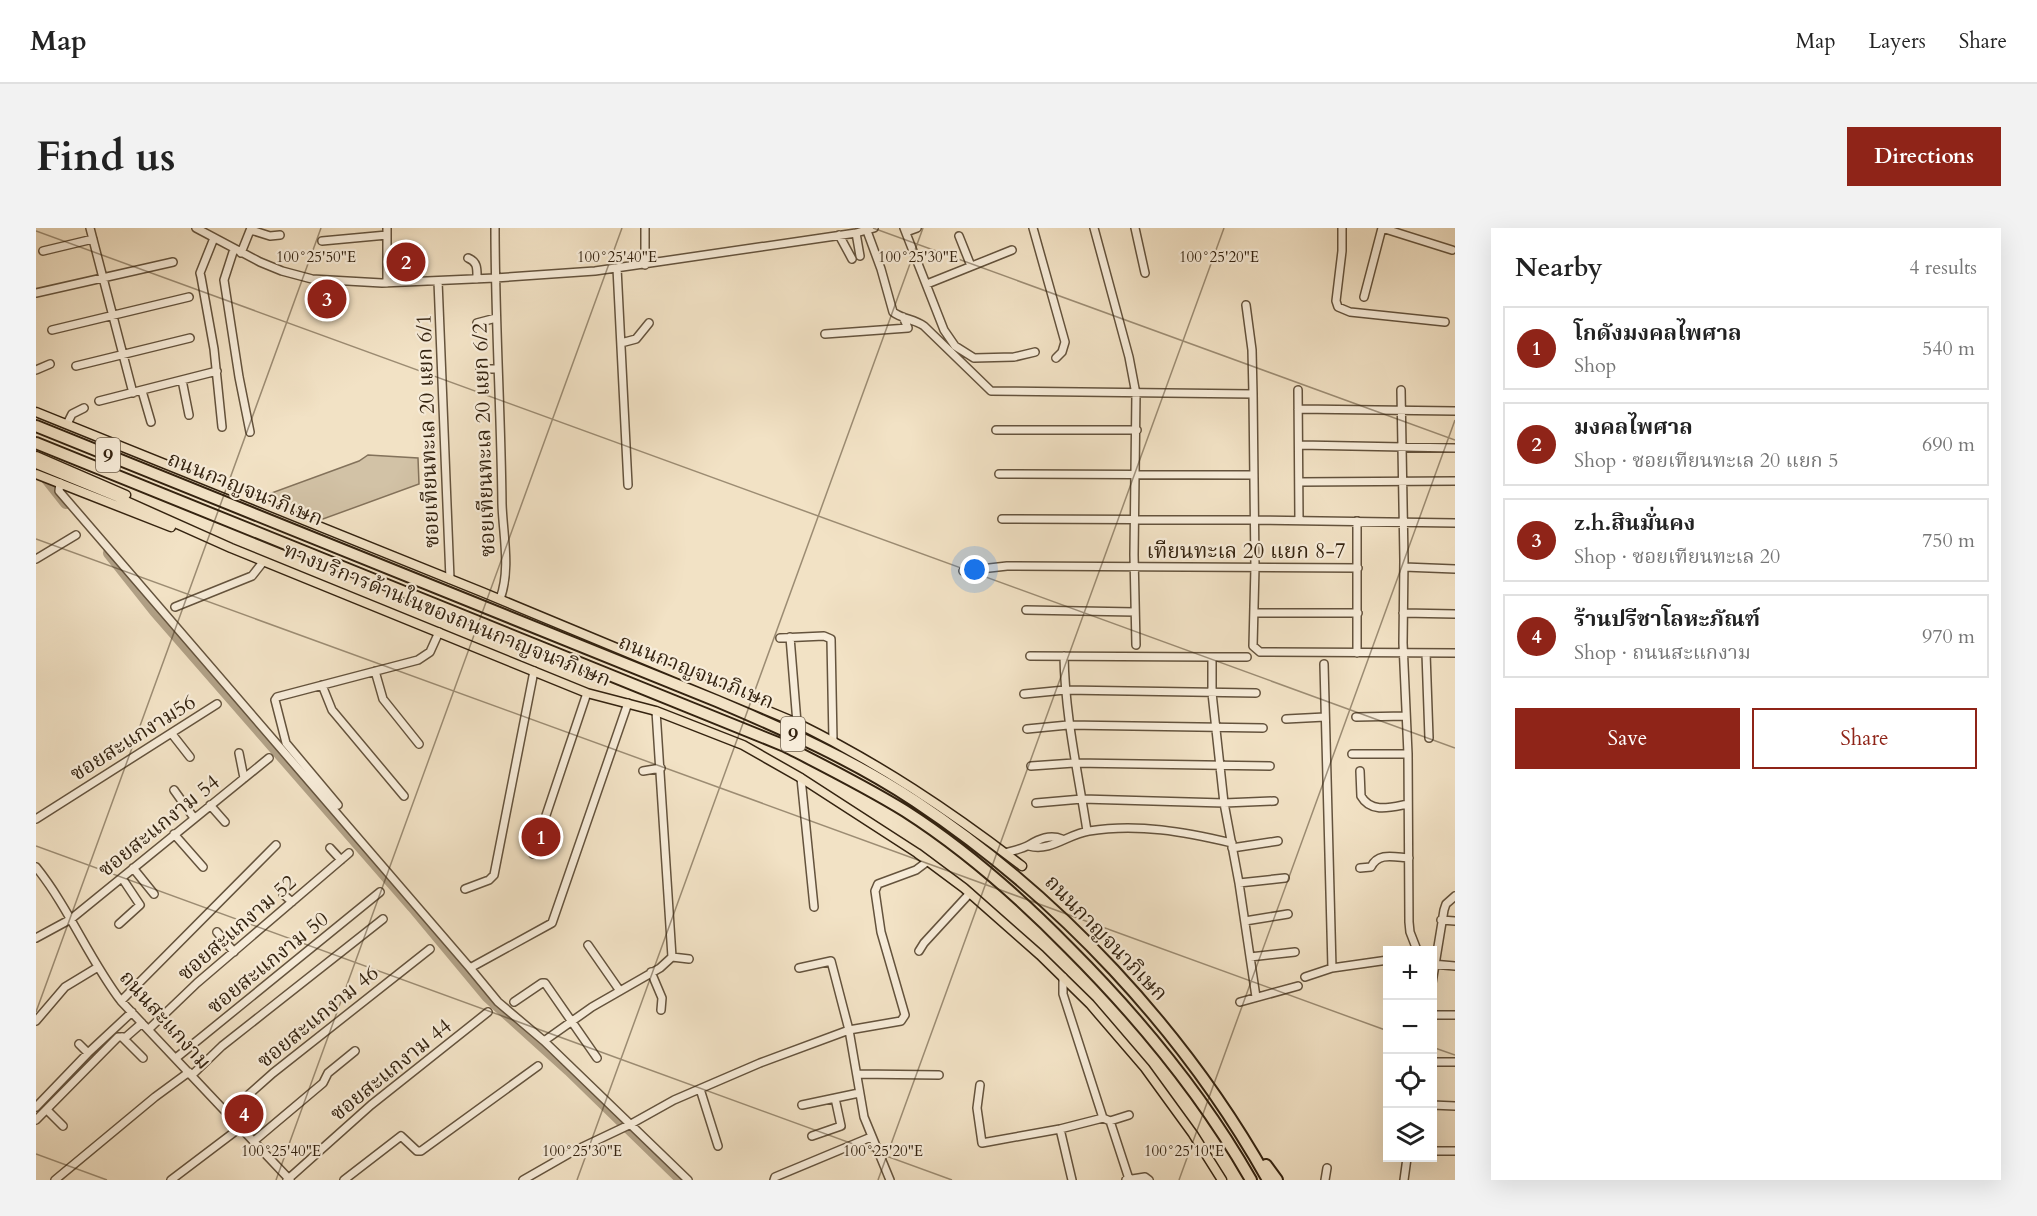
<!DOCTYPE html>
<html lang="en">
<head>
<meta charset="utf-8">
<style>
  :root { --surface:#fff; --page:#f2f2f2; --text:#222; --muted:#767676; --line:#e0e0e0; --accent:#8f2418 }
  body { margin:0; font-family:Cardo,"Noto Serif Thai",serif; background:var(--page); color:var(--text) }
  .controls { position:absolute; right:18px; bottom:18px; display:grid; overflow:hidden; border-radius:0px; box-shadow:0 6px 24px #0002 }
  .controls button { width:54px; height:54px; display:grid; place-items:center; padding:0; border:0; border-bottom:2px solid var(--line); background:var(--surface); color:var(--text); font:30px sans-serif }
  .you { position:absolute; left:939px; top:342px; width:21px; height:21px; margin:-15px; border:4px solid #fff; border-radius:50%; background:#1a73e8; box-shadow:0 0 0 9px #1a73e833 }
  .badge { display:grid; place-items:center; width:39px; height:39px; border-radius:50%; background:var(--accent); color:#fff; font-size:20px; font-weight:700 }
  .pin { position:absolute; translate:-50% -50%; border:3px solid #fff; box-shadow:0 2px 6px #0006 }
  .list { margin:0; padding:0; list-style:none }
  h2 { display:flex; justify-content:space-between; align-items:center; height:78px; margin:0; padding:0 24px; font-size:26px }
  h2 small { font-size:20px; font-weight:400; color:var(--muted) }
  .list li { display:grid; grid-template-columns:39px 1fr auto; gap:18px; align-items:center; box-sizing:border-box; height:84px; margin:0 12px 12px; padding:0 12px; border:2px solid var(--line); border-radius:0px }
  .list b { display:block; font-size:22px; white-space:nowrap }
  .list p { margin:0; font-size:20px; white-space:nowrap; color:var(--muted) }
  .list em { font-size:20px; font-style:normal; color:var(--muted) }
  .actions { display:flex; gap:12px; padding:18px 24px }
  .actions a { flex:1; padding:14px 0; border:2px solid var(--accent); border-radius:0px; text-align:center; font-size:21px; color:var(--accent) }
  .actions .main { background:var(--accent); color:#fff }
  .icon { flex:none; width:33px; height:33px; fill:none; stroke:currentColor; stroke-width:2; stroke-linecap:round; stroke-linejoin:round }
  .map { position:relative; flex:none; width:1419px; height:952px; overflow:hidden; border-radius:0px }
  header { display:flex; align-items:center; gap:36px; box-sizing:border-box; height:84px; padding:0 30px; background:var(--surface); border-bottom:2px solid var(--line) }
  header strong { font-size:28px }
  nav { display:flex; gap:33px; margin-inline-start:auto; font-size:21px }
  .intro { display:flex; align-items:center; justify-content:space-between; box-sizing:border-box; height:144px; padding:0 36px }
  h1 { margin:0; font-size:42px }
  .button { padding:15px 27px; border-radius:0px; background:var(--accent); color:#fff; font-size:21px; font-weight:700 }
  main { display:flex; gap:36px; padding:0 36px }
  aside { flex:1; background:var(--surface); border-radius:0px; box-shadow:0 6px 24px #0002 }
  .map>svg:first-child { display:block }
  .green { fill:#d2c2a6; stroke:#83725b; stroke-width:1.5 }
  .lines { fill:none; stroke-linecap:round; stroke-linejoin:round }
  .river { stroke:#b1a187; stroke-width:12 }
  .minor-casing { stroke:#64533d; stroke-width:10 }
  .major-casing { stroke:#342310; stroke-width:11 }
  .highway-casing { stroke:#342310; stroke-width:14 }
  .minor { stroke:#f7ecd9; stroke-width:7 }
  .major { stroke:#f2e2c5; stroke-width:8 }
  .highway { stroke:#f2e2c5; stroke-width:10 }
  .ticks { fill:none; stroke:#342310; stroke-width:1.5; stroke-opacity:0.45 }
  .labels { text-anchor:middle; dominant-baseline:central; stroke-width:4.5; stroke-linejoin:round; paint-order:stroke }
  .shield { fill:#f7ecd9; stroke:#6e5f4c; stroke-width:1.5 }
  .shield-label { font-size:20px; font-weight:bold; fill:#342310 }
  .street-label { font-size:21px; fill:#342310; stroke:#f7ecd9 }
  .ticks-label { font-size:15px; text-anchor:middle; fill:#342310; stroke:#f7ecd9; stroke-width:4.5; stroke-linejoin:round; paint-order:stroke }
</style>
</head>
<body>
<header>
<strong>Map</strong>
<nav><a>Map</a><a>Layers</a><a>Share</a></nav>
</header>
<div class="intro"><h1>Find us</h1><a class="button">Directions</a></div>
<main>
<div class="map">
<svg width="1419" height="952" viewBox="0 0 1419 952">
  <rect width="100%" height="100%" fill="#f2e2c5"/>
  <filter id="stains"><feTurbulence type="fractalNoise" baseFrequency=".00333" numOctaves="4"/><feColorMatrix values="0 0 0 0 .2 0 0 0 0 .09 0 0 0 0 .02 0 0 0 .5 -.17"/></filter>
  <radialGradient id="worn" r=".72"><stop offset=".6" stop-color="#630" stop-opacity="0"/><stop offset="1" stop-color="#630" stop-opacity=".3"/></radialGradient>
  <path class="green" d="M332,227L382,230L383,256L287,291L230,267L323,233Z"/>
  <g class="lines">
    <path class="river" d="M0,237L30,275
      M73,325L119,383L377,679L451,768L533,842L646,952"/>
    <defs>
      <path id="minor" d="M54,0L97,165
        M160,0L224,34L246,43L276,51L346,55L459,50L559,43L820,5L838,0
        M351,0V55
        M459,0C459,92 465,184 466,276C467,307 475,341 464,371
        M868,0L908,102L919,118L938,130L978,129L999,124
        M997,0L1029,114L1026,124L1020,130
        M1058,0L1093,129L1100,166L1098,327L1100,417
        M1099,0L1109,45
        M1306,0V23L1300,73L1302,79L1314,84L1409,94
        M1346,0L1416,22
        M215,2L234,8L244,7
        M831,3L845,41L857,84C866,91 878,91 888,98L955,163L1217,166L1219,339L1217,418L1224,424L1419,425
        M870,4L881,0
        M820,5L824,28
        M803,7L816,31
        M923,8L935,38
        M178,10L164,45L165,49L178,121L186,199
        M286,13L351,7
        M198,21L188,52L203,149L214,204
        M7,23L57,11
        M205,25L215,0
        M432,30C442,34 441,41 441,51
        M609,37V0
        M581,40L592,257
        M402,53L414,351
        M891,56L976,22
        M0,65L137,34
        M1328,69L1346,0
        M1210,77L1216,122L1217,166
        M441,95L460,90
        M16,102L153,69
        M789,106L872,100L867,89
        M585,115L600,111L613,95
        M40,138L154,110
        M444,141H462
        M0,142L14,136
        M146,152L153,187
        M1262,162L1263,292
        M1365,162L1368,332L1367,415L1372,526L1373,694L1374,704L1381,722
        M106,163L115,194
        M63,173L181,143
        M1262,181L1419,183
        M31,196L36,186L48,180
        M960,202H1101
        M1264,217L1419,220
        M963,246L1217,247
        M1263,254L1419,253
        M24,255L23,263L434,740
        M966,291L1217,292L1419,295
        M1321,293V425
        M0,331L40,307
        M1368,339L1419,341
        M927,343L971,338L1322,340
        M139,379L216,348L227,334
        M990,382L1099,384
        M1218,385H1322
        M1367,385L1419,386
        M754,409L761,495
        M744,410L788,408L795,411L797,513
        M1390,425L1393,510
        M994,428L1176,429V465L1188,575L1203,655L1220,769
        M1028,428C1029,488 1042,544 1051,603
        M1176,429H1211
        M1288,436L1296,740
        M339,443L347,471L383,516
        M286,457L296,482L368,568
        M988,466L1029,462L1220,465
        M592,475L516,695L434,740L462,774L508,813L652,952
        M1320,489L1370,488
        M1250,491L1289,489
        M991,501L1032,497L1227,500
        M136,506L154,529
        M203,525L208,550
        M1316,526H1372
        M995,538L1038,535L1234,538
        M607,543L625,540
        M1324,543L1325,568C1335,586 1356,579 1372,576
        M765,550L778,679
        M138,562L158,590
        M1000,575L1046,571L1188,575L1238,573
        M174,577L189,594
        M302,577L250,515L239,472L241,469L382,432L394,424L403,404
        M0,591L181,476
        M138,606L167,639
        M993,618C1015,624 1032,606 1053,603C1102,595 1149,604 1196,615
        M294,620L305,632
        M1196,620L1242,613
        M969,625C976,623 986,621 993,617C1003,611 1014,606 1026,611
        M497,626L551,465
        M0,639C33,680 53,731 85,773L254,952
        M97,640L118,666
        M1324,640L1335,639C1342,624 1358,629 1373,630
        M1203,655L1249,650
        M429,661L453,652L458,647L498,443
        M247,666L256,674
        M1405,692L1419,693
        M1209,693L1252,686
        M83,696L104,677L86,650
        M181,704L198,724
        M0,710L35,691L233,530
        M552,717L584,763
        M883,723L888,715L934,665
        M636,729L653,731
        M1214,729L1259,724
        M1396,736L1419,738
        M763,740L795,733L813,802L828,889L854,952
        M615,744L626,770L625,782
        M1269,749L1296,740L1352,732
        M1396,755L1408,682L1410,676L1419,668
        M85,773L240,617
        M478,774L506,755H509L561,830
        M1204,774L1262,758
        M1396,787H1419
        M0,793L29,759L62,739
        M113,801L161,755L313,625
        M86,809L107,830
        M508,813L556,779L624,740L636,729L620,483
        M43,816L52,825
        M140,830L344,664
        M1396,834H1419
        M821,846L903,847
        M156,847L186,818L347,691
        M944,857L941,880L946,915L1024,901L1067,890L1027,766V749
        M664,861L682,918
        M766,877L823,865
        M1396,877L1419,878
        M0,879L52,825L96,784
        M11,882L27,898
        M192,885L237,845L394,721
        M1067,890L1074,893L1093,951
        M0,892L82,809H90L106,795
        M1074,893L1093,887
        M1024,901L1036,952
        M776,908L805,898L799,870
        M218,913L287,855L292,845L319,823
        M1396,923H1419
        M19,952L119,869L153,844
        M135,952L205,899
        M251,952L335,877L452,784
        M308,952L365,908L381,923H385L502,838
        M487,952L536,924L595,896L638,872L724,835L813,802L865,793L869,787L845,704L839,663L842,656L880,642L892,633
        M738,952L739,949L835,909
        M1090,952L1109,949L1113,952
        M1289,952L1291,940
        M1368,952L1371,930"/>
      <path id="major" d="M0,184L446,364L761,495C844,536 913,582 986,638
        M0,228L90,267
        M0,236L81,269L195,320L551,465L620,483L707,517L765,550L881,625L928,660L1004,727L1054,776L1109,840L1157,906L1186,952
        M0,246L135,299"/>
      <path id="highway" d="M0,198L681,473C749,502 817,532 879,573C1022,668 1148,802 1232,952
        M0,215L749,518C790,539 830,559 869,583C930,622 983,669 1033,720C1103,790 1166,866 1215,952
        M1230,937L1241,952"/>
    </defs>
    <use href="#minor" class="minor-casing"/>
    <use href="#major" class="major-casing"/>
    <use href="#highway" class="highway-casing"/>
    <use href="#minor" class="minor"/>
    <use href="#major" class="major"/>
    <use href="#highway" class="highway"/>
  </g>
  <path class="ticks" d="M837,0L1419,212M0,3L1419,520M0,311L1352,803M0,618L916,952M0,784L285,0M1396,819L1419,827M0,926L71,952M240,952L586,0M541,952L887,0M842,952L1188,0M1143,952L1419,192"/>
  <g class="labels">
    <g class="shield">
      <rect x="60" y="210" width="24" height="34" rx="4.5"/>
      <rect x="745" y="489" width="24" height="34" rx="4.5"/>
    </g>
    <g class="shield-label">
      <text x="72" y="227">9</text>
      <text x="757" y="506">9</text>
    </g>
    <g class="street-label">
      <text transform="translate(392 203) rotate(-92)">ซอยเทียนทะเล 20 แยก 6/1</text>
      <text transform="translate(448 212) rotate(-92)">ซอยเทียนทะเล 20 แยก 6/2</text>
      <text transform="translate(209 261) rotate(22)">ถนนกาญจนาภิเษก</text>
      <text x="1210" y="323">เทียนทะเล 20 แยก 8-7</text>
      <text transform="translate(411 387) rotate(22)">ทางบริการด้านในของถนนกาญจนาภิเษก</text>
      <text transform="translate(660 444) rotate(22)">ถนนกาญจนาภิเษก</text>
      <text transform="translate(97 510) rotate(-32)">ซอยสะแกงาม56</text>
      <text transform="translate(123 598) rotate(-39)">ซอยสะแกงาม 54</text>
      <text transform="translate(201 700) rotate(-41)">ซอยสะแกงาม 52</text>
      <text transform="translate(1070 710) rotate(46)">ถนนกาญจนาภิเษก</text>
      <text transform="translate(232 735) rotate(-39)">ซอยสะแกงาม 50</text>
      <text transform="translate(282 789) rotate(-39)">ซอยสะแกงาม 46</text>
      <text transform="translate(129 792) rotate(48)">ถนนสะแกงาม</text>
      <text transform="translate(355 842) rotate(-39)">ซอยสะแกงาม 44</text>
    </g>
  </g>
  <g class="ticks-label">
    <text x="280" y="34">100°25'50"E</text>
    <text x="581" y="34">100°25'40"E</text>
    <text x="882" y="34">100°25'30"E</text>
    <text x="1183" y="34">100°25'20"E</text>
    <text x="245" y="928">100°25'40"E</text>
    <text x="546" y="928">100°25'30"E</text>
    <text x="847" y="928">100°25'20"E</text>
    <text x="1148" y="928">100°25'10"E</text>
  </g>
  <rect width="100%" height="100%" filter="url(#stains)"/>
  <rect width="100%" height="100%" fill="url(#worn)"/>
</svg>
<div class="controls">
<button>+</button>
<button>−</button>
<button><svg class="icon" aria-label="locate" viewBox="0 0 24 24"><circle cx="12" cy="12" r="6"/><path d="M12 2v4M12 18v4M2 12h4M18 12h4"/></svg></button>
<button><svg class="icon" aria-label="layers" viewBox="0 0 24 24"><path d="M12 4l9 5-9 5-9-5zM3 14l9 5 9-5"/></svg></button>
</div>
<div class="you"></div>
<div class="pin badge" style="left:505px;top:609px">1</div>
<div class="pin badge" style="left:370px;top:34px">2</div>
<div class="pin badge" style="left:291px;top:71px">3</div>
<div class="pin badge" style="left:208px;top:886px">4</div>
</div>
<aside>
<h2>Nearby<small>4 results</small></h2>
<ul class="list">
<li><span class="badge">1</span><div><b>โกดังมงคลไพศาล</b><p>Shop</p></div><em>540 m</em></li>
<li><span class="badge">2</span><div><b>มงคลไพศาล</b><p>Shop · ซอยเทียนทะเล 20 แยก 5</p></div><em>690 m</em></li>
<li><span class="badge">3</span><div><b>z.h.สินมั่นคง</b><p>Shop · ซอยเทียนทะเล 20</p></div><em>750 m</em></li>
<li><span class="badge">4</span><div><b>ร้านปรีชาโลหะภัณฑ์</b><p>Shop · ถนนสะแกงาม</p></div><em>970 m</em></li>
</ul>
<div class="actions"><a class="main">Save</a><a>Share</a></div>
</aside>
</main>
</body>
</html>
